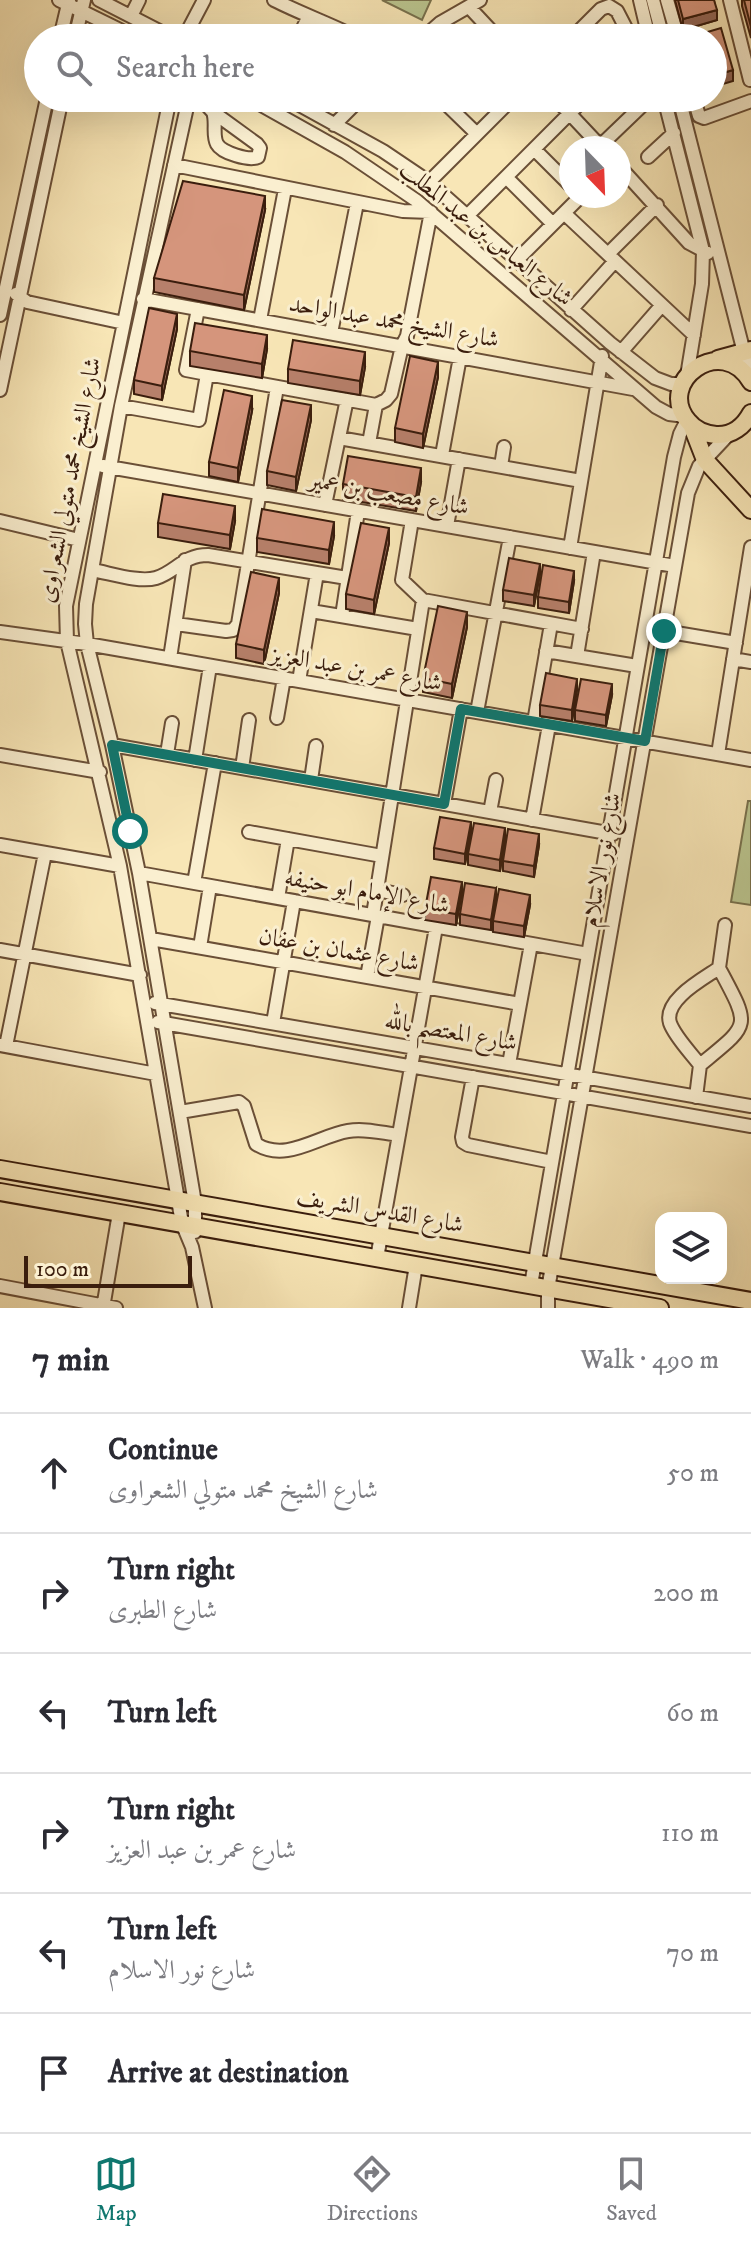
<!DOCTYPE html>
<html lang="en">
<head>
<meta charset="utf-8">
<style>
  :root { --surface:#fff; --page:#f2f2f3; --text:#2b2b33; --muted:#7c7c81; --line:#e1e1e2; --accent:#0f766e }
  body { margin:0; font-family:"IM FELL DW Pica",Amiri,serif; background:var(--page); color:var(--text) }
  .controls { position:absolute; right:24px; bottom:24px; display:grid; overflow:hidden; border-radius:16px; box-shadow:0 8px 32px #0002 }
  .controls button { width:72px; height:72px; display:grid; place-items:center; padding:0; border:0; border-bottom:2px solid var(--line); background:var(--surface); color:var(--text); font:40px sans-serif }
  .compass { position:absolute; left:559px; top:136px; width:72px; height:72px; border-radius:50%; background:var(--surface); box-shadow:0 8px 32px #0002; rotate:157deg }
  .scale { position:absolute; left:24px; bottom:20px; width:168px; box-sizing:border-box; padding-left:8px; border:4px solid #3a1d0d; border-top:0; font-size:22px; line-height:28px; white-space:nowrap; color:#3a1d0d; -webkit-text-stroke:6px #faefd0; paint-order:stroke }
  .stop { position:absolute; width:24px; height:24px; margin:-18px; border:6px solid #0f766e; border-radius:50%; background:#fff }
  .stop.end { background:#0f766e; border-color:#fff; box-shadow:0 2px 8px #0008 }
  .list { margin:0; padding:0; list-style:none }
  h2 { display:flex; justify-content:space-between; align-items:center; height:104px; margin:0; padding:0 32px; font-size:34px }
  h2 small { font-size:26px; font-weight:400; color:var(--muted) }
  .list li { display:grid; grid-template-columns:52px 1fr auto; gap:24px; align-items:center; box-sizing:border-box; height:120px; padding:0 32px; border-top:2px solid var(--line) }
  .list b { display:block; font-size:30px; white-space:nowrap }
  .list p { margin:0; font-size:26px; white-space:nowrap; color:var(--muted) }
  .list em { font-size:26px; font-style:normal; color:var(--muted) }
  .icon { flex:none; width:44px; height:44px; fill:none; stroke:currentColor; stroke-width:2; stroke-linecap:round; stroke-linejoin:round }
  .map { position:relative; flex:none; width:751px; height:1308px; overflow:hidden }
  .search { position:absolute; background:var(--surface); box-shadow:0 8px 32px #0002; left:24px; right:24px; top:24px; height:88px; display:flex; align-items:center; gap:20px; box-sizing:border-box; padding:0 28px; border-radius:44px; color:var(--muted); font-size:30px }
  .sheet { height:824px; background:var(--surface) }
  nav { display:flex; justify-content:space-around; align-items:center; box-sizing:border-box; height:112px; border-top:2px solid var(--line); background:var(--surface); font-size:22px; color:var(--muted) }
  nav a { display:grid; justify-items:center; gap:4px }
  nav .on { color:var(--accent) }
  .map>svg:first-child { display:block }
  .green { fill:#bbc690; stroke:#7a724e; stroke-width:2 }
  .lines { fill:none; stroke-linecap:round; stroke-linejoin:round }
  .minor-casing { stroke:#6a4f37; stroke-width:16 }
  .major-casing { stroke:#3a1d0d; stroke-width:20 }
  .minor { stroke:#faefd0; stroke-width:12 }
  .major { stroke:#f8e6b6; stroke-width:16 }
  .wall { fill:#b7806b; stroke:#3a1d0d; stroke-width:2 }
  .shaded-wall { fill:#956857; stroke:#3a1d0d; stroke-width:2 }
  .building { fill:#d5957c; stroke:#3a1d0d; stroke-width:2 }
  .route { stroke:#0f766e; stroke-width:10 }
  .labels { text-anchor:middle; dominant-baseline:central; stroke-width:6; stroke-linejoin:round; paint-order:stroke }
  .street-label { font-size:24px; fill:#3a1d0d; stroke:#faefd0 }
</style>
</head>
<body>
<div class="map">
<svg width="751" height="1308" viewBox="0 0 751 1308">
  <rect width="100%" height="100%" fill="#f8e6b6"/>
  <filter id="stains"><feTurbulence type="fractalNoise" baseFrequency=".0025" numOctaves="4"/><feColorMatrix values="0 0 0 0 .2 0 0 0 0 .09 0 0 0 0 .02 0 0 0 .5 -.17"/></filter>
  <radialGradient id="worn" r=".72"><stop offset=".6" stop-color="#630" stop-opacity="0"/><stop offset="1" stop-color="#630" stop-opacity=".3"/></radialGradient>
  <path class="green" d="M382,0H431L422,20Z
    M748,801H751V905L731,902Z"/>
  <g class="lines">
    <defs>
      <path id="minor" d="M59,0L136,38
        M99,0L173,38
        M274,0C302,14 330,24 358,38
        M640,0L649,38
        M653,0L663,38
        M667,0L678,38
        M730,0L750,80
        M469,7L498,38
        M131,16L139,0
        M60,38L69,0
        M75,38L84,0
        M184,38L204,0
        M298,38L308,18
        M423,38L440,23L480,0
        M572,38L601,9L609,6L617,11L631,38
        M170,98L66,606L67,641L120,866L182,1223L192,1247L205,1308
        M189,98L121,406L86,604L85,624L87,644L112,745L139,873L195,1203V1232
        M200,98L213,112L257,144L260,148L258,157C249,161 222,153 217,144C212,135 217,122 213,112
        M249,98L345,152L417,201L656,407L669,414L685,416
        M287,98L383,151L429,182L610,343L655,378L671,384H683
        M440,98L477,134
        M555,98L602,148
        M664,98L703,251L702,284L687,376
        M679,98L751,380
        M694,98L699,116L704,118L751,101
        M334,125L361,98
        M600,146L650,98
        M534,149L571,186
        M648,157L674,133
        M174,165L403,211L431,212L407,336L402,346L391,394L386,400L376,405L369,443
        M619,166L689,243L708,253
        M506,177L553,224
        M429,182L513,98
        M564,213L694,335
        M467,216L585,98
        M608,254L657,205
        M516,261L581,196
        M16,294L27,302L124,323
        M143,299L633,389
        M198,309L186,370L207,374
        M571,310L615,261
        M0,315L47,98
        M260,320L285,189
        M331,333L357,203
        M621,352L662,305
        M0,390L62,98
        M121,406L199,420L207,374L376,405
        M339,438L581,481
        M442,455L460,357
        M103,466L675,566
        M501,466L504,447
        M325,505L347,399
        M412,520L402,580L423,600L582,629
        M0,521L79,540
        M447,526L459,459
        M570,548L602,356
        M92,570C110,573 139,583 156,578C176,572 183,555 208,555L347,578
        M311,611L418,629
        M342,616L358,511
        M176,624L226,631L233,630L238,624L277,387
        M664,631L736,643
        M0,632L87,644L751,760
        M546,651L637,666
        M577,656L594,552
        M170,658L185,560
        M733,659L751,662
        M299,681L317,573
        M477,712L510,537
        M277,718L284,678
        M534,722L551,624
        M112,745L613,834
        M167,754L172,723
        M718,754L751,547
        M0,755L100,772
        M195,760L210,666
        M242,768L249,720
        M311,780L316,746
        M444,804L461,709
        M490,812L496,780
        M532,820L549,725
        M249,832L382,856
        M0,845L120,866
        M139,873L588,954
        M194,883L215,763
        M377,890L403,895
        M278,898L288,839
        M373,915L423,600
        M151,939L520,1004
        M200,947L210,886
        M0,950L140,975
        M719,968C751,1028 751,1023 700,1065C691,1053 675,1037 670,1023C663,1000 703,979 719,968L725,925
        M367,977L378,916
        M155,1003L751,1106
        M158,1022L751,1126
        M273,1023L294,901
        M0,1045L156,1074
        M6,1046L45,853
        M509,1064L531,944
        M473,1077L462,1137L463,1142L468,1145L552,1162
        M696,1097L700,1065
        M180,1112L239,1102L244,1106L256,1144C286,1163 318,1136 348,1131C365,1128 382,1133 399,1135
        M377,1258L436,927
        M531,1285L674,457L680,434L687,420
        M0,1286L116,1308
        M103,1308L119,1213
        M409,1308L416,1265
        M548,1308V1289L688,493L699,466L730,433"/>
      <path id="major" d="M718,359L751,350
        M751,382C722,332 655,382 688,421C695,430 705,434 716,435C732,436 744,426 751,413
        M691,424L705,460L751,510
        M0,1169L751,1301
        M0,1192L660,1308"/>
    </defs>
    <use href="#minor" class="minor-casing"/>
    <use href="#major" class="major-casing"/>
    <use href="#minor" class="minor"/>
    <use href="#major" class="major"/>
  </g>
  <path class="wall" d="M675,0H714L717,20L683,30Z
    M742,0H751V38L742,6Z
    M265,210L244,310L154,292V278Z
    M177,329L162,400L134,394V380Z
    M267,349L262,378L190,366V351Z
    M365,367L360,395L288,383V369Z
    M438,377L423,448L395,442V428Z
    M252,411L238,482L209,476V462Z
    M311,420L296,491L267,485V471Z
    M421,482L416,511L343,499V484Z
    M235,521L230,549L158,537V523Z
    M334,536L329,564L257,552V538Z
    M389,543L374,614L346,609V594Z
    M540,574L534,606L503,601V590Z
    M574,581L569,613L538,608V597Z
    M279,593L264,664L236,658V644Z
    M467,627L452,698L423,692V678Z
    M577,690L572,721L540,716V705Z
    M612,695L606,726L575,721V710Z
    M471,833L465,864L434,859V848Z
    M505,839L500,871L468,865V854Z
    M539,845L534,877L503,871V861Z
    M496,888L491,930L460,925V914Z
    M462,893L456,925L425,920V909Z
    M530,905L524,937L493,932V921Z"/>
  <path class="shaded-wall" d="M717,10V20L683,30V19Z
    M733,70V81L713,87V76Z
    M265,196V210L244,310V295Z
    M177,314V329L162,400V386Z
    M267,335V349L262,378V364Z
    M365,352V367L360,395V381Z
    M438,362V377L423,448V434Z
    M252,396V411L238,482V468Z
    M311,405V420L296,491V477Z
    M421,468V482L416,511V497Z
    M235,506V521L230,549V535Z
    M334,522V536L329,564V550Z
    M389,528V543L374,614V600Z
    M540,564V574L534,606V595Z
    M574,571V581L569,613V602Z
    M279,578V593L264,664V650Z
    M467,612V627L452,698V684Z
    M577,679V690L572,721V710Z
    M612,684V695L606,726V715Z
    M471,822V833L465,864V854Z
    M505,828V839L500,871V860Z
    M539,834V845L534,877V866Z
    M462,882V893L456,925V914Z
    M496,888V899L491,930V920Z
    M530,895V905L524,937V926Z"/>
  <path class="building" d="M678,0H714L717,10L683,19Z
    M744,0H751V27Z
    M721,28L733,70L713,76V38H687Z
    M183,181L265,196L244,295L154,278Z
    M149,308L177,314L162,386L134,380Z
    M195,323L267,335L262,364L190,351Z
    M293,340L365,352L360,381L288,369Z
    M410,356L438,362L423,434L395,428Z
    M224,390L252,396L238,468L209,462Z
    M282,400L311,405L296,477L267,471Z
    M348,456L421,468L416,497L343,484Z
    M163,494L235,506L230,535L158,523Z
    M262,509L334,522L329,550L257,538Z
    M361,523L389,528L374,600L346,594Z
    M509,558L540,564L534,595L503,590Z
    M543,565L574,571L569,602L538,597Z
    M251,572L279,578L264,650L236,644Z
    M438,606L467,612L452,684L423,678Z
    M546,673L577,679L572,710L540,705Z
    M581,679L612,684L606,715L575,710Z
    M440,817L471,822L465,854L434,848Z
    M474,823L505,828L500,860L468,854Z
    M508,829L539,834L534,866L503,861Z
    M431,877L462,882L456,914L425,909Z
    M465,883L496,888L491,920L460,914Z
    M499,889L530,895L524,926L493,921Z"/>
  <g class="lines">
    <path class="route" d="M130,831L112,745L444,804L461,709L645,741L664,631"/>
  </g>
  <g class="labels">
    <g class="street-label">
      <text transform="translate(486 234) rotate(39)">شارع العباس بن عبد المطلب</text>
      <text transform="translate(394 322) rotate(10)">شارع الشيخ محمد عبد الواحد</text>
      <text transform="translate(70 480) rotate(-79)">شارع الشيخ محمد متولي الشعراوى</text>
      <text transform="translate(389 494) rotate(10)">شارع مصعب بن عمير</text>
      <text transform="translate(356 669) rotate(10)">شارع عمر بن عبد العزيز</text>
      <text transform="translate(602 860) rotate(-80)">شارع نور الاسلام</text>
      <text transform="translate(367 892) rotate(10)">شارع الإمام ابو حنيفه</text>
      <text transform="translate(339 950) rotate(10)">شارع عثمان بن عفان</text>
      <text transform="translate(451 1032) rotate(10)">شارع المعتصم بالله</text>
      <text transform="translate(380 1211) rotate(10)">شارع القدس الشريف</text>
    </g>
  </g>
  <rect width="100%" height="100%" filter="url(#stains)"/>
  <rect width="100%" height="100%" fill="url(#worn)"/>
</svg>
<div class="controls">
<button><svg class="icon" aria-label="layers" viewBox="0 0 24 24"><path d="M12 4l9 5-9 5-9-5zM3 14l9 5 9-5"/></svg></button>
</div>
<svg class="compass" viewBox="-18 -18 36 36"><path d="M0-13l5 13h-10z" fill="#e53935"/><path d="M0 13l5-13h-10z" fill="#7c7c81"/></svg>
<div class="scale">100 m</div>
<div class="stop" style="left:130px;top:831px"></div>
<div class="stop end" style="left:664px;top:631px"></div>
<div class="search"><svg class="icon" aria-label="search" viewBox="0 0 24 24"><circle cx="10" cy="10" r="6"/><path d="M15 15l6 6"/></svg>Search here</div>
</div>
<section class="sheet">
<h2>7 min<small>Walk · 490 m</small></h2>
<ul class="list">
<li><svg class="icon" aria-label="ahead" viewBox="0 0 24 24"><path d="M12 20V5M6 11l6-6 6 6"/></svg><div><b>Continue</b><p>شارع الشيخ محمد متولي الشعراوى</p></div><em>50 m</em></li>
<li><svg class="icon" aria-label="right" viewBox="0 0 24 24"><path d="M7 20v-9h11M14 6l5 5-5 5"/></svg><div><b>Turn right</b><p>شارع الطبرى</p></div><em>200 m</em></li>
<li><svg class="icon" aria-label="left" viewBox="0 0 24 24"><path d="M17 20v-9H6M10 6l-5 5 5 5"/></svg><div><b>Turn left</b></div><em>60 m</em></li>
<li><svg class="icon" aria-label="right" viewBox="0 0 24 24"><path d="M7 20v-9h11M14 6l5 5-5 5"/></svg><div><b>Turn right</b><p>شارع عمر بن عبد العزيز</p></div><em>110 m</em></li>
<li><svg class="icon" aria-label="left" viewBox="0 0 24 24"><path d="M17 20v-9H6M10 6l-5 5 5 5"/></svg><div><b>Turn left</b><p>شارع نور الاسلام</p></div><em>70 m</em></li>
<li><svg class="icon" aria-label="arrive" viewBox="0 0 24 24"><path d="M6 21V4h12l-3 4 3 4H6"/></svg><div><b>Arrive at destination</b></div></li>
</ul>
</section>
<nav>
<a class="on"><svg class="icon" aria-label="map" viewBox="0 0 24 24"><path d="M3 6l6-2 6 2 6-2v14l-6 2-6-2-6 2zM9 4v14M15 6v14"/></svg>Map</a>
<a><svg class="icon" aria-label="directions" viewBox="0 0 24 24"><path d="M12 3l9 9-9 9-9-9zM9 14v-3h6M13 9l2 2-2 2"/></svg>Directions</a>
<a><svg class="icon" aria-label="saved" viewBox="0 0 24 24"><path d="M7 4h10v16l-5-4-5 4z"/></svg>Saved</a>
</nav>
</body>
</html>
